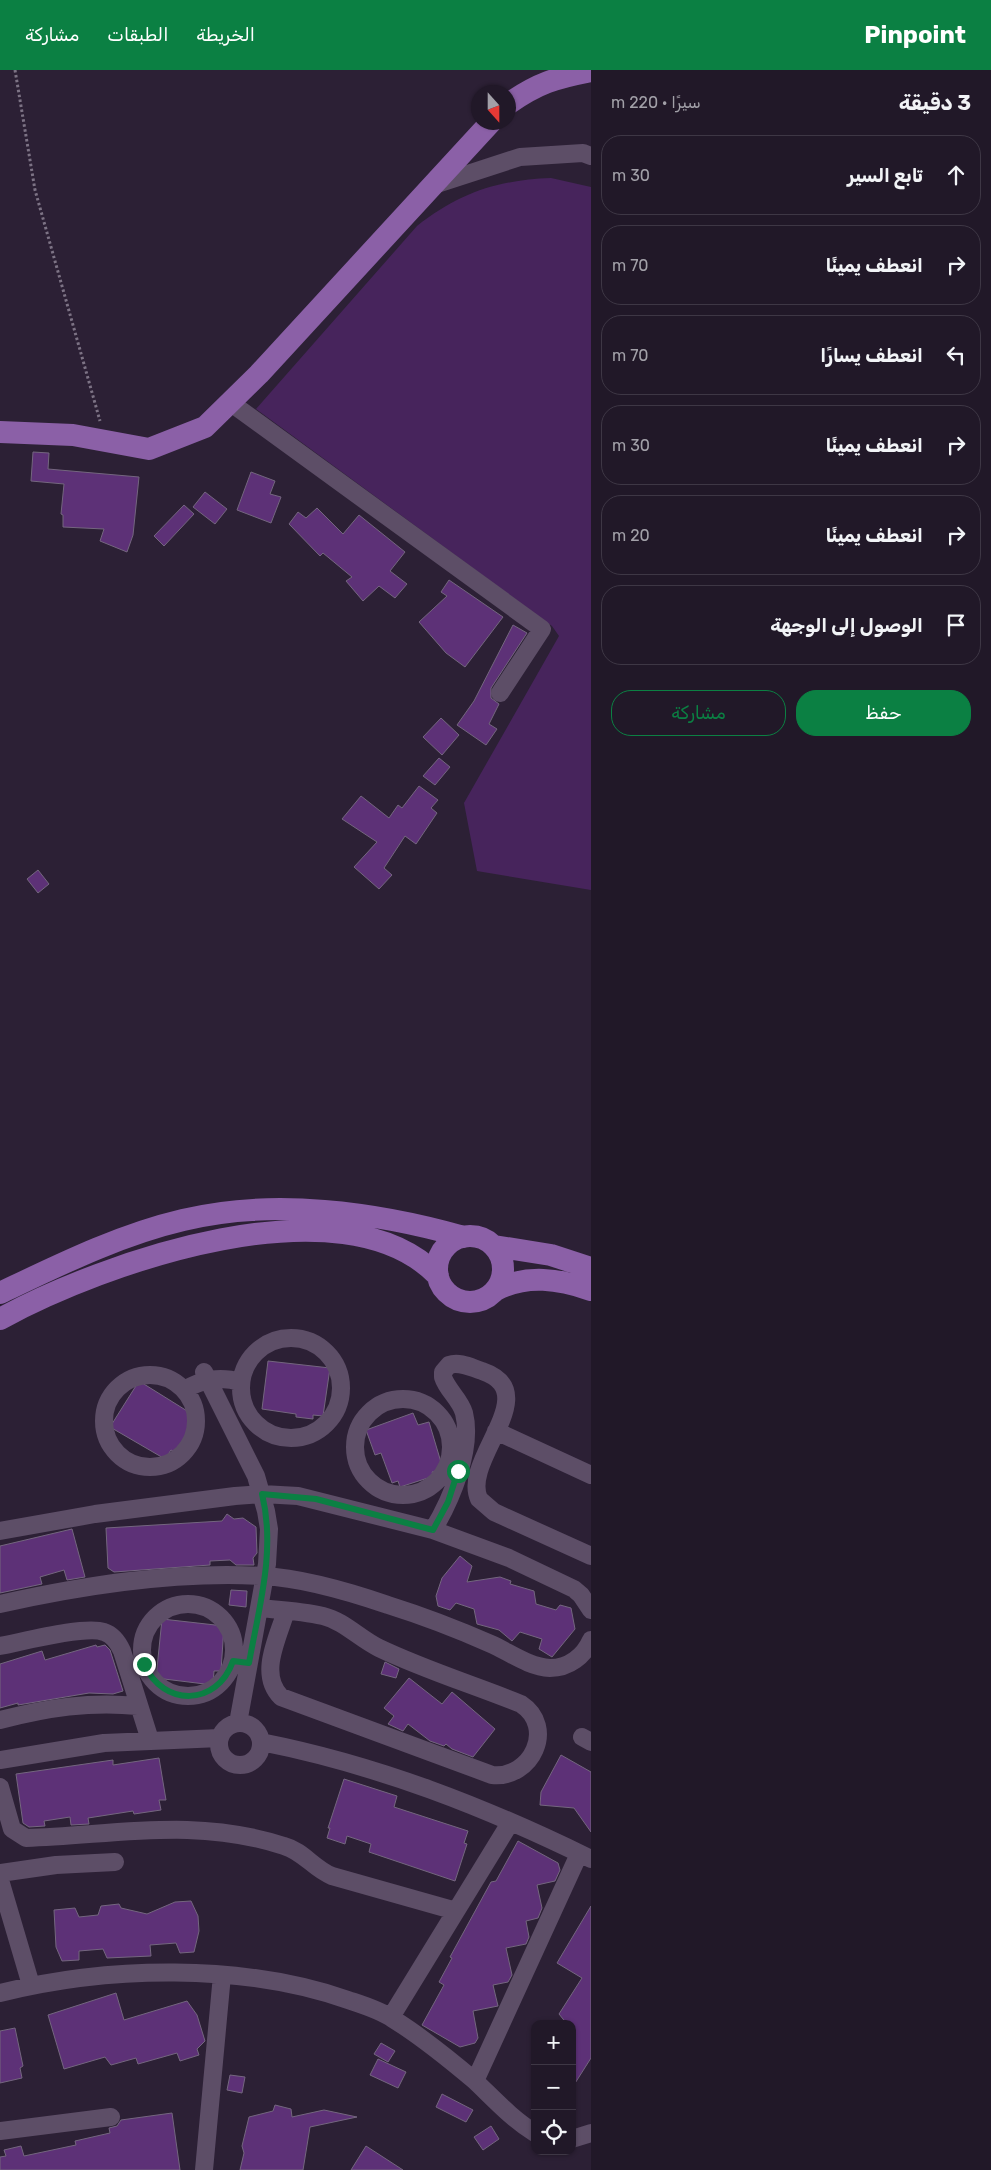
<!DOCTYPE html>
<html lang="ar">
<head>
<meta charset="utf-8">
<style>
  :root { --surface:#211828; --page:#292130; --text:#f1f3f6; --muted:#a2a0a8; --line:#3e3745; --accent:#0b8043 }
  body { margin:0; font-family:Rubik,"Noto Naskh Arabic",sans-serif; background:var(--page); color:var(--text); direction:rtl }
  .controls { position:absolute; right:15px; bottom:15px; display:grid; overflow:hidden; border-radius:10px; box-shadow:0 1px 4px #0004 }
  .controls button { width:45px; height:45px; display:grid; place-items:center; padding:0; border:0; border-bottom:1px solid var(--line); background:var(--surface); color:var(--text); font:25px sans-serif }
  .compass { position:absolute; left:471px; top:15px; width:45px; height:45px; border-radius:50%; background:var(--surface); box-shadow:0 1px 4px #0004; rotate:159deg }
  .stop { position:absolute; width:15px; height:15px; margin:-11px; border:4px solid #0b8043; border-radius:50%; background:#fff }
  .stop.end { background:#0b8043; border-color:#fff; box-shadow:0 1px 5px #0008 }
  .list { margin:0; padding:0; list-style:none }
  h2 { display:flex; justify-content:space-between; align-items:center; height:65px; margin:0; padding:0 20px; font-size:21px }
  h2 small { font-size:16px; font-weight:400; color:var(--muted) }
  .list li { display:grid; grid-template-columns:32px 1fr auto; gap:15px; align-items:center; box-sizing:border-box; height:80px; margin:0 10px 10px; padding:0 10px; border:1px solid var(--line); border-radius:20px }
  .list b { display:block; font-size:19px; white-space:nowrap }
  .list em { font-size:16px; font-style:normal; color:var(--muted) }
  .actions { display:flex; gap:10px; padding:15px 20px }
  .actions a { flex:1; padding:11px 0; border:1px solid var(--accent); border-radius:20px; text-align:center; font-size:18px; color:var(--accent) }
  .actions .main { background:var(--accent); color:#fff }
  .icon { flex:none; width:28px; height:28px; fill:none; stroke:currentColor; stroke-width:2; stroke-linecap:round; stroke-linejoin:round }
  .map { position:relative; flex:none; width:591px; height:2100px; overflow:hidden; direction:ltr }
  header { display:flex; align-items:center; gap:30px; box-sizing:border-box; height:70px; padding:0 25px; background:var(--accent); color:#fff }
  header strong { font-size:24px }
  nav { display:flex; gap:28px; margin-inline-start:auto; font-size:18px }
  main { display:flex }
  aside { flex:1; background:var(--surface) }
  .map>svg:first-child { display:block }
  .green { fill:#47245c }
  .building { fill:#5d3177; stroke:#74667f }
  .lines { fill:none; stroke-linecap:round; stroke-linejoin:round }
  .path { stroke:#7d7385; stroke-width:3; stroke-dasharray:2.5 2.5; stroke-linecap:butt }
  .minor { stroke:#5d4e67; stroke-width:18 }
  .major { stroke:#8b60a7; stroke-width:22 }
  .route { stroke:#0b8043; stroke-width:6 }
</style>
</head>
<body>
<header>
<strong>Pinpoint</strong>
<nav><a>الخريطة</a><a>الطبقات</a><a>مشاركة</a></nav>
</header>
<main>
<aside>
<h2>3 دقيقة<small>سيرًا · 220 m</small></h2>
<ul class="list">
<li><svg class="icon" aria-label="ahead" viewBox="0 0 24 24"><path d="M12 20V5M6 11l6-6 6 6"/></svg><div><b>تابع السير</b></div><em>30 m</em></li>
<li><svg class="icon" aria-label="right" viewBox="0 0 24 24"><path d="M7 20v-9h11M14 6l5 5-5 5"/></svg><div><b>انعطف يمينًا</b></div><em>70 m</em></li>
<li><svg class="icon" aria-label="left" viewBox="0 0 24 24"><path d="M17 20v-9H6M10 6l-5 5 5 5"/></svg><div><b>انعطف يسارًا</b></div><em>70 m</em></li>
<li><svg class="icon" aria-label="right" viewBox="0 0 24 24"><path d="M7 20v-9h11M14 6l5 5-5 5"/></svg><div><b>انعطف يمينًا</b></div><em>30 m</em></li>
<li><svg class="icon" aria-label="right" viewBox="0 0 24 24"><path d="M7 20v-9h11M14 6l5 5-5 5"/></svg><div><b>انعطف يمينًا</b></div><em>20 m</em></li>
<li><svg class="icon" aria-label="arrive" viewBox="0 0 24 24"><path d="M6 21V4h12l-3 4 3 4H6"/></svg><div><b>الوصول إلى الوجهة</b></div></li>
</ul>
<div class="actions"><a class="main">حفظ</a><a>مشاركة</a></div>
</aside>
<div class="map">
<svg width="591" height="2100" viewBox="0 0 591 2100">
  <rect width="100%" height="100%" fill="#2c2035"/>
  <path class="green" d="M551,108L591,117V820L477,801L464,733L559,566L552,556L256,339L417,156C459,123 497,110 551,108Z"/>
  <path class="building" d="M33,382L49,383L48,399L139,407L133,465L127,482L100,471L104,459L63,457V445L61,444L64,414L31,411Z
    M251,402L275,411L270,424L281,427L271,453L237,440Z
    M205,422L227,439L215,454L193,437Z
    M184,435L194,444L164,476L154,466Z
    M317,438L343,464L359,445L405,482L390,501L407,514L395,528L379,516L363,531L346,511L352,507L323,483L320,486L289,454L298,442L306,448Z
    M449,510L503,547L465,597L446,583L419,552L447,526L441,522Z
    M513,555L527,563L491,618V628L499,634L489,654L497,659L486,675L457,655L474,631Z
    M441,648L459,665L442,685L423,667Z
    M439,688L450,697L435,715L423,706Z
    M419,716L438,730L431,738L437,743L416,774L405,766L384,798L392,805L379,819L354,797L377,772L342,749L361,726L389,748L398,735L402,738Z
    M38,800L49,814L38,823L27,809Z
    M268,1291L330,1298L323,1346L313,1345V1349L296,1347V1344L262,1339Z
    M139,1311L192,1344L188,1351L192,1353L184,1368L175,1382L171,1380L165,1389L110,1357Z
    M413,1343L418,1355L429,1352L443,1399L432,1402L434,1406L400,1417L398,1411L392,1413L381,1383L375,1385L366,1360Z
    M227,1444L234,1449L243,1448L256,1457L257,1483L253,1488L254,1495H236L230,1490L210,1491V1495L114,1502L108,1498L106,1458L222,1451Z
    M72,1459L85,1507L67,1510L64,1500L40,1507L42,1514L0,1523V1476Z
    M460,1486L472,1496L467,1512L500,1507L511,1511L510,1514L534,1521L536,1534L556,1540L560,1535L571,1538L575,1559L552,1587L539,1579L542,1569L520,1562L512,1571L499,1560L477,1554L474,1539L456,1533L450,1540L438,1536L436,1526L442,1508Z
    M231,1520L247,1521L246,1537L229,1535Z
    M162,1549L224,1556L221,1601H214L213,1615L156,1608Z
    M96,1575L97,1577L105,1575L110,1580L123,1621L113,1624L89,1623L18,1635V1633L0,1638V1594L42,1581L45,1590Z
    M385,1592L399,1599L396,1608L381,1604Z
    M409,1608L442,1634L452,1622L495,1659L473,1687L452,1679L446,1674L444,1676L430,1671L408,1654L403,1661L388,1654L394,1646L384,1638Z
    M561,1685L591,1702V1762L574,1738L540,1735L541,1722Z
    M159,1688L166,1730H159L161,1740L134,1744L133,1741L88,1748L89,1754L71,1755L70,1747L44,1751L45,1756L29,1757L23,1753L16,1704L113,1690V1695Z
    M344,1709L397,1726L394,1737L468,1761L464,1773L467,1774L455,1811L369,1782L371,1774L347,1766L345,1774L327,1768L330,1758H328Z
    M518,1771L558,1793L560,1800L555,1811L537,1815L542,1838L538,1848L526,1851L529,1867L526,1874L506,1878L512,1905L508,1912L493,1915L498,1936L473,1941L478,1968L475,1973L460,1977L422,1955L444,1915L439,1912L452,1888L450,1887L491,1812L496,1811Z
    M191,1831L198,1846L199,1861L194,1882L180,1883L176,1873L150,1875L151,1886L107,1888L103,1879L79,1881V1890L62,1891L56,1877L54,1840L75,1838L79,1847L98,1845L101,1836L119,1834L121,1838L147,1844L175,1832Z
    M591,1836V1988L572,2018V1954H567L559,1944L582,1908L557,1893Z
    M116,1923L124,1950L187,1931L197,1945L205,1971L197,1979L199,1985L180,1991L177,1983L138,1994L136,1988L111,1995L105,1987L64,1999L48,1945Z
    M15,1958L23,1996L20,1998L22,2008L0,2013V1961Z
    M381,1973L395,1981L388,1992L374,1984Z
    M378,1989L406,2002L398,2018L370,2005Z
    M230,2005L245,2007L242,2023L227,2020Z
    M442,2024L473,2040L466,2052L436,2037Z
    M275,2035L291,2039L292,2047L324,2040L357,2047L310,2057L303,2100H240L244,2083L242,2076L249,2047L273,2041Z
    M172,2043L180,2100H0V2087L6,2086L4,2080L21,2076L24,2086L76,2075L75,2071L110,2063L109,2058L117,2056L121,2050Z
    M491,2056L499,2069L483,2080L474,2067Z
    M366,2076L403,2100H351Z"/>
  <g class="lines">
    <path class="path" d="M15,0L35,120L100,351"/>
    <path class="minor" d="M434,115L520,87L583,83L591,86
      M231,333L542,559L500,623
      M241 1318a50 50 0 1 1 100 0a50 50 0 1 1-100 0Z
      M204,1302L256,1406L266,1441L269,1459L267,1494L238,1653
      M104 1351a46 46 0 1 1 92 0a46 46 0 1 1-92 0Z
      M184,1320C203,1309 220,1306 241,1312
      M355 1377a48 48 0 1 1 96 0a48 48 0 1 1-96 0Z
      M496,1361L591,1405
      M433,1460C451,1430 473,1379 464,1343C460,1329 447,1320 443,1307V1302L449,1295C460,1291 472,1298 482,1301C546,1323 461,1389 479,1429L494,1442L591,1486
      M0,1461L95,1444L235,1426L262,1424L298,1426L433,1460L509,1488L574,1519L581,1525L591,1540
      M0,1534C85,1515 175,1501 263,1506C302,1508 350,1522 388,1535C423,1546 457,1559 491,1574C509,1582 529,1597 550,1598C569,1598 584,1586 591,1570
      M142 1580a46 46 0 1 1 92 0a46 46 0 1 1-92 0Z
      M259,1538C280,1540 302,1541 323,1546C344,1551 360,1569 379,1578C425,1600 474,1615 521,1634C556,1657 532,1709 492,1705L281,1627C258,1604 278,1568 286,1541
      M0,1576C22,1572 85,1555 104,1562C113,1565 118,1572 122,1581L150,1670
      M0,1650C47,1638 90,1631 138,1636
      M219 1674a21 21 0 1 1 42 0a21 21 0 1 1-42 0Z
      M582,1667L591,1672
      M261,1672C378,1695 485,1737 591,1789
      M0,1690L104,1673L220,1668
      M0,1717L12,1759L26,1768C117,1765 195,1747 284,1776C303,1781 314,1799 332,1806L456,1841
      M0,1803L56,1795L115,1792
      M0,1810L31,1915
      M0,1923C108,1896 242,1893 348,1930C363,1935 380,1940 393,1949C422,1967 449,1989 475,2011C494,2029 512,2049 535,2063
      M391,1947L510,1753
      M475,2011L579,1784
      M0,2061L111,2047
      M572,2069L591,2063
      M204,2100L222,1905"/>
    <path class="major" d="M508,34C538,13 555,8 591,1
      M0,362L73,365L149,379L205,357L259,304L491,52
      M437 1199a33 33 0 1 1 66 0a33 33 0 1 1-66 0Z
      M494,1176L551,1185L591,1198
      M496,1220C527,1204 559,1209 591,1220
      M0,1223C59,1195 119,1165 183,1150C273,1128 376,1142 464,1167
      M0,1249C102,1193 343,1107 438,1206"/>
  </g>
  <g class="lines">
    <path class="route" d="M144,1594C163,1637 217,1637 233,1591L249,1593C259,1537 276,1480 262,1424L316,1429L433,1460L448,1432L458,1401"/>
  </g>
</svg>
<div class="controls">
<button>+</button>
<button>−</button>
<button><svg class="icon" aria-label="locate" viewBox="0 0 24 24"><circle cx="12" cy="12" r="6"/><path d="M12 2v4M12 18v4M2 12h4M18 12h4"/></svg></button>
</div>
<svg class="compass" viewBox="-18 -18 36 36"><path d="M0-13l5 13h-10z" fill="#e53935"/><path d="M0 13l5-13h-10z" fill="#a2a0a8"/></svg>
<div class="stop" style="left:458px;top:1401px"></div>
<div class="stop end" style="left:144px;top:1594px"></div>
</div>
</main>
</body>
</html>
